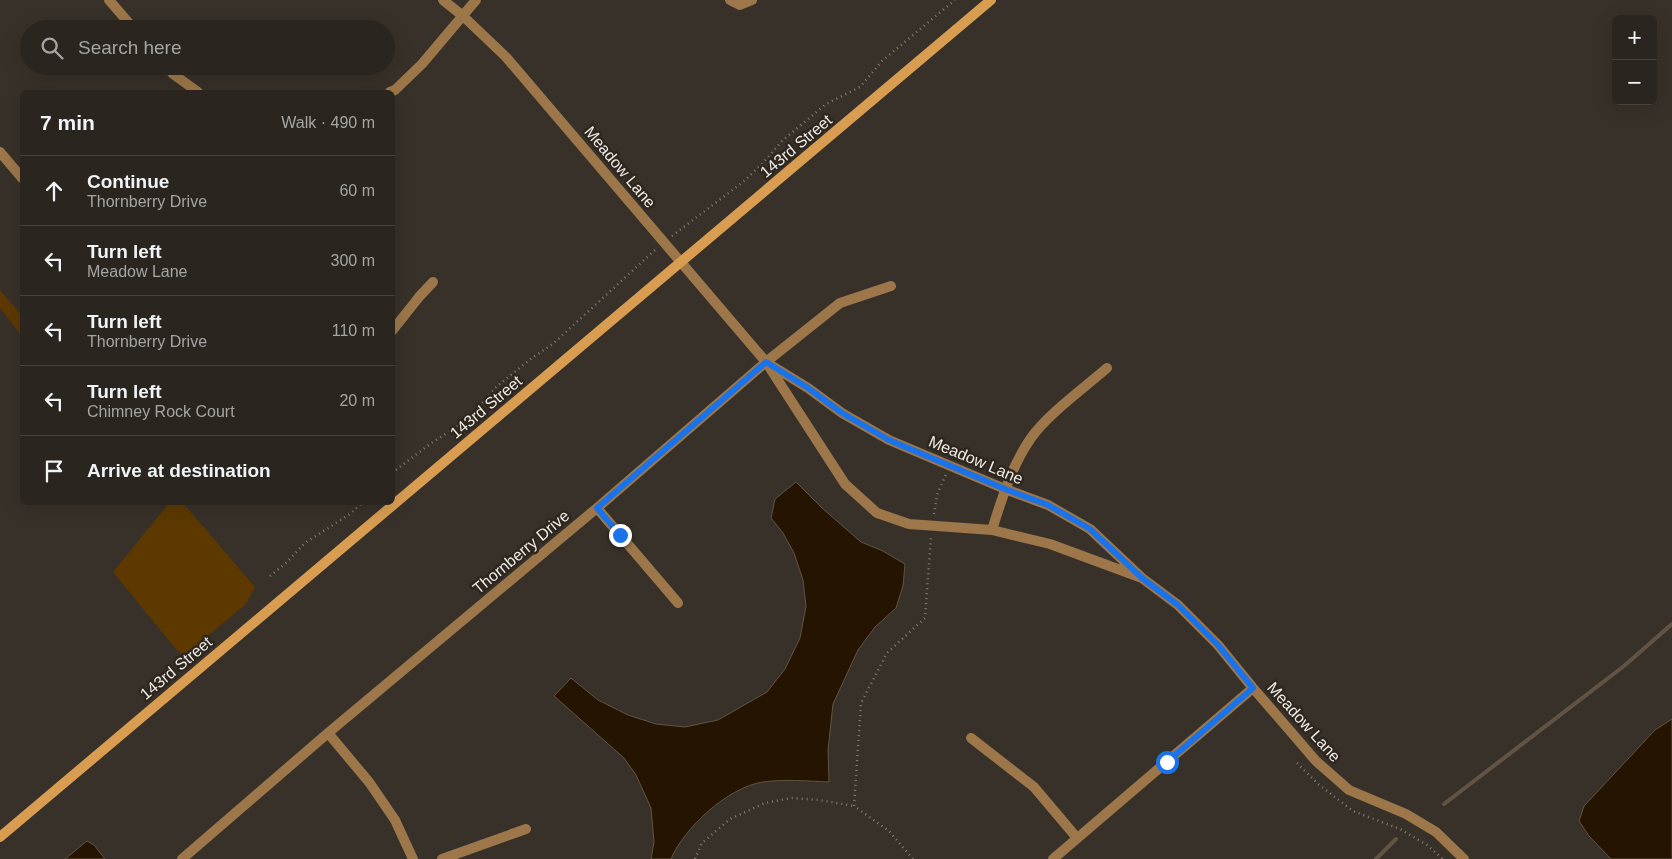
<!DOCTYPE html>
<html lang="en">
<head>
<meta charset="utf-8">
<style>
  :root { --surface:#2a251f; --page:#36312c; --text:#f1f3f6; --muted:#a5a5a4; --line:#46423d }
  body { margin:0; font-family:Arial,sans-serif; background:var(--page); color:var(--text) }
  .controls { position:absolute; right:15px; top:15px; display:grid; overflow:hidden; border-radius:8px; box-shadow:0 5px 20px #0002 }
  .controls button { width:45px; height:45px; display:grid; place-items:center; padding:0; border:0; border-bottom:1px solid var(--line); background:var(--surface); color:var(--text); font:25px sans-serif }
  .stop { position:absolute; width:15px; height:15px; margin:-11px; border:4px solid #1a73e8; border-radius:50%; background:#fff }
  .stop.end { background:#1a73e8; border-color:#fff; box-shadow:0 1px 5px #0008 }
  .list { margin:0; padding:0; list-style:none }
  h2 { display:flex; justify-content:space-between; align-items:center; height:65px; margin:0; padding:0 20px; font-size:21px }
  h2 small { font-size:16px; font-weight:400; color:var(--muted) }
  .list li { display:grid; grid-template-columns:32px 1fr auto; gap:15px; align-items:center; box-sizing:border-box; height:70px; padding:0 20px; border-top:1px solid var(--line) }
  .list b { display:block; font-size:19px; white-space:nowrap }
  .list p { margin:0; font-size:16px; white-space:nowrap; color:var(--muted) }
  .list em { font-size:16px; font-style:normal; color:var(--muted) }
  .icon { flex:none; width:28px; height:28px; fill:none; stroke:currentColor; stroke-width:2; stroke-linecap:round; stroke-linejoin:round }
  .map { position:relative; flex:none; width:1672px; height:859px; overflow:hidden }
  .search { position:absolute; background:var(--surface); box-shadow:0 5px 20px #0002; left:20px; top:20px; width:375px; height:55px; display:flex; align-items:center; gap:12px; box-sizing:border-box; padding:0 18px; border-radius:28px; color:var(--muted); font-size:19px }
  .panel { position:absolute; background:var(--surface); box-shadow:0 5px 20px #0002; left:20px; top:90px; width:375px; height:415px; border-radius:8px }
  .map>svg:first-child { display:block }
  .green { fill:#5d3900 }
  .water { fill:#251400; stroke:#625445 }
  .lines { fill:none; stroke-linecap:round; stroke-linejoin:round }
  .stream { stroke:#625445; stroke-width:4 }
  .path { stroke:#837d76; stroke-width:2.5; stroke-dasharray:1 4; stroke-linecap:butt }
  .street { stroke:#9d774a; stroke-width:10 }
  .secondary { stroke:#d99d51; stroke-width:10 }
  .route { stroke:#1a73e8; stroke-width:6 }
  .labels { text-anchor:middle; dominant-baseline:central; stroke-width:5; stroke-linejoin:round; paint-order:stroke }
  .street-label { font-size:16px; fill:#efebe5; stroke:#2e271f }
</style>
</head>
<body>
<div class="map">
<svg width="1672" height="859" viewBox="0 0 1672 859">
  <rect width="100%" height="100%" fill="#383129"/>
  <path class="green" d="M0,290L22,316V336L0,308Z
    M166,503H183L255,587L246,604L184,656L175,648L113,572L166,507Z"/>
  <path class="water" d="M796,482L822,508L861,542L883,551L905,564L903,586L896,608L875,627L858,650L833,704L828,750L829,782C807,781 784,779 763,782C728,787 684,828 671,859H651L654,842L651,808L636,775L624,758L554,696L571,678L598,700L628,715L656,724L685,727L718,720L767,692L785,669L800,638L806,606L803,580L794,553L783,533L771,518L775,499Z
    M1672,719V859H1611L1589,836L1579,821L1584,806L1655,730Z
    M87,841L94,845L105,859H65Z"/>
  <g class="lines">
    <path class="stream" d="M1444,804L1624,666L1672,624
      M1376,859L1396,839"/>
    <path class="path" d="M672,236L743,182L762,164L782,141L826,104L860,87L882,61L955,0
      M392,473L430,444L470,418L497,386L532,358L554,343L656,249
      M934,514L937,495L946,474
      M270,576L286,563L305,543L350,514L363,502
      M1297,763L1318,784L1353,811L1400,829L1427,845L1443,859
      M695,859L702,843L730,819L765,803L792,798L819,800L854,806
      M913,859L889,831L854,806L861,703L887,653L925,618L931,537"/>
    <path class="street" d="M109,0L134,29
      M443,0L463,16L506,57L766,362L845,484L877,513L909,524L992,530L1050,544L1142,578
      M730,0L740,5L752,0
      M166,66L173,74L198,92
      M390,92L395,90L422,64L476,0
      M0,152L22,178
      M392,331L419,297L433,282
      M769,364L808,388L842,413L889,440L1005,489L1048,505L1090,529L1142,578L1178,605L1218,645L1253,688L1316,761L1349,790L1406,814L1436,832L1464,859
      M597,508L678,603
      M992,530C1002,498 1012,465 1031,438C1048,414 1084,388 1107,368
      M328,733L369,782L395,820L413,859
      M971,738L1034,787L1077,838
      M182,859L328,733L597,508L766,362L840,303L891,286
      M442,859L526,829
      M1053,859L1253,688"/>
    <path class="secondary" d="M0,837L991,0"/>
  </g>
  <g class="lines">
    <path class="route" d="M620,535L597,508L766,362L808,388L842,413L889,440L1005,489L1048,505L1090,529L1142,578L1178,605L1218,645L1253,688L1167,762"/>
  </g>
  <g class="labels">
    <g class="street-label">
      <text transform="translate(796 146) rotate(-40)">143rd Street</text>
      <text transform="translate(620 167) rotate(50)">Meadow Lane</text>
      <text transform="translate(486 407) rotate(-40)">143rd Street</text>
      <text transform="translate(976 460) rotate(23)">Meadow Lane</text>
      <text transform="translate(521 552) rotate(-40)">Thornberry Drive</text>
      <text transform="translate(176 668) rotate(-40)">143rd Street</text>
      <text transform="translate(1304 722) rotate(48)">Meadow Lane</text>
    </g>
  </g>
</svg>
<div class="controls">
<button>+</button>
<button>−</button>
</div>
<div class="stop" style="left:1167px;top:762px"></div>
<div class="stop end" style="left:620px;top:535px"></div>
<div class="search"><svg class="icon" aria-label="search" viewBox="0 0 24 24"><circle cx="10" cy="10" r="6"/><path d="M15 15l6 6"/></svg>Search here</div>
<section class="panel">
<h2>7 min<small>Walk · 490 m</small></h2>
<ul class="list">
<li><svg class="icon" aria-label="ahead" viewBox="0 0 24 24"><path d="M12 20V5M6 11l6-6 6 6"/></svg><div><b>Continue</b><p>Thornberry Drive</p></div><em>60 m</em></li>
<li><svg class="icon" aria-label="left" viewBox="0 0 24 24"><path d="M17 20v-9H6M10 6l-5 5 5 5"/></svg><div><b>Turn left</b><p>Meadow Lane</p></div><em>300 m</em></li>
<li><svg class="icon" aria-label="left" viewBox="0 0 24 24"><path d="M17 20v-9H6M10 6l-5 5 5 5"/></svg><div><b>Turn left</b><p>Thornberry Drive</p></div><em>110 m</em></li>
<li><svg class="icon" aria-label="left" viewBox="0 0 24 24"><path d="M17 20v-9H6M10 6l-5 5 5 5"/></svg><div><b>Turn left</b><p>Chimney Rock Court</p></div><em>20 m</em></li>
<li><svg class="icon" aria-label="arrive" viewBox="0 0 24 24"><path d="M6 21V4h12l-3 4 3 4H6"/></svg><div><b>Arrive at destination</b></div></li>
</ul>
</section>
</div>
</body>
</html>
